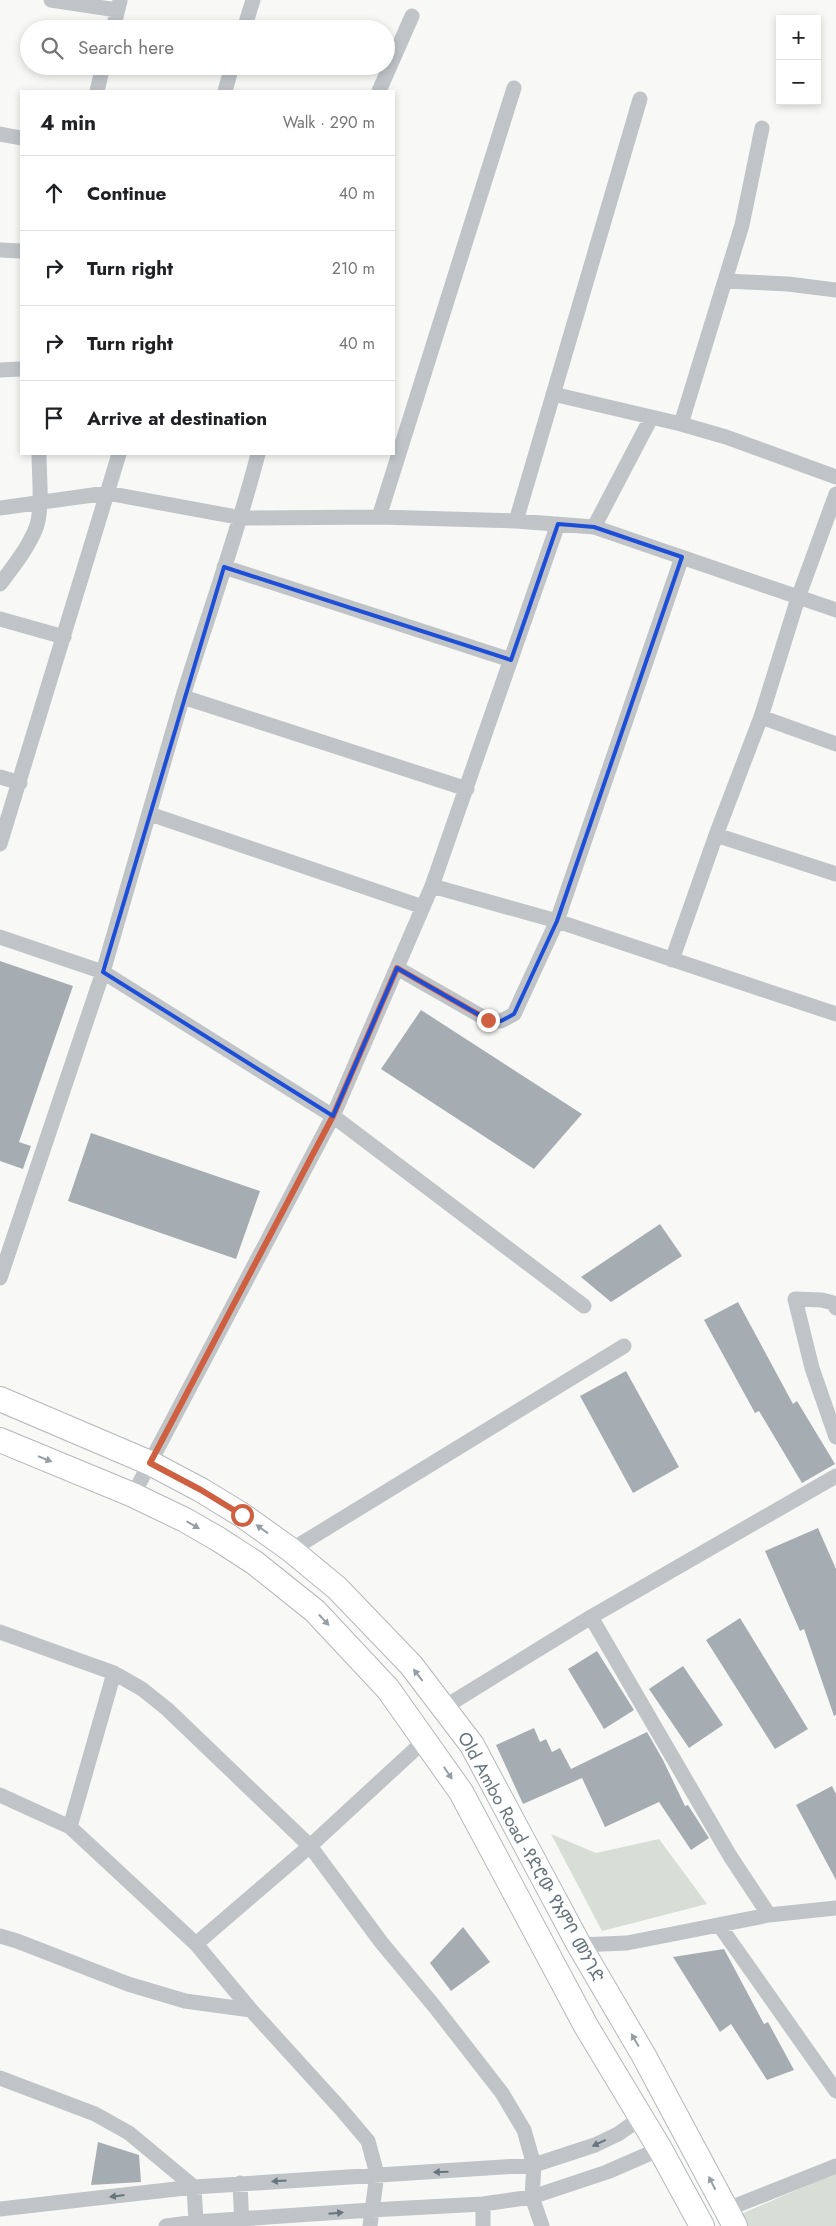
<!DOCTYPE html>
<html lang="en">
<head>
<meta charset="utf-8">
<style>
  :root { --surface:#fff; --page:#f6f6f6; --text:#202124; --muted:#757577; --line:#e0e0e0 }
  body { margin:0; font-family:Jost,"Noto Sans Ethiopic",sans-serif; background:var(--page); color:var(--text) }
  .controls { position:absolute; right:15px; top:15px; display:grid; overflow:hidden; border-radius:0px; box-shadow:0 2px 8px #0003 }
  .controls button { width:45px; height:45px; display:grid; place-items:center; padding:0; border:0; border-bottom:1px solid var(--line); background:var(--surface); color:var(--text); font:25px sans-serif }
  .stop { position:absolute; width:15px; height:15px; margin:-11px; border:4px solid #ce6041; border-radius:50%; background:#fff }
  .stop.end { background:#ce6041; border-color:#fff; box-shadow:0 1px 5px #0008 }
  .list { margin:0; padding:0; list-style:none }
  h2 { display:flex; justify-content:space-between; align-items:center; height:65px; margin:0; padding:0 20px; font-size:21px }
  h2 small { font-size:16px; font-weight:400; color:var(--muted) }
  .list li { display:grid; grid-template-columns:32px 1fr auto; gap:15px; align-items:center; box-sizing:border-box; height:75px; padding:0 20px; border-top:1px solid var(--line) }
  .list b { display:block; font-size:19px; white-space:nowrap }
  .list em { font-size:16px; font-style:normal; color:var(--muted) }
  .icon { flex:none; width:28px; height:28px; fill:none; stroke:currentColor; stroke-width:2; stroke-linecap:round; stroke-linejoin:round }
  .map { position:relative; flex:none; width:836px; height:2226px; overflow:hidden }
  .search { position:absolute; background:var(--surface); box-shadow:0 2px 8px #0003; left:20px; top:20px; width:375px; height:55px; display:flex; align-items:center; gap:12px; box-sizing:border-box; padding:0 18px; border-radius:28px; color:var(--muted); font-size:19px }
  .panel { position:absolute; background:var(--surface); box-shadow:0 2px 8px #0003; left:20px; top:90px; width:375px; height:365px; border-radius:0px }
  .map>svg:first-child { display:block }
  .green { fill:#d8ddd6 }
  .building { fill:#a6adb2 }
  .lines { fill:none; stroke-linecap:round; stroke-linejoin:round }
  .primary-casing { stroke:#b4b8bb; stroke-width:26 }
  .street { stroke:#c0c4c7; stroke-width:15 }
  .primary { stroke:#fff; stroke-width:24 }
  .oneway { fill:#949ea4 }
  .oneway2 { fill:#66747d }
  .route { stroke:#ce6041; stroke-width:6 }
  .marked { fill:none; stroke:#1d4ed8; stroke-width:4; stroke-linejoin:round }
  .labels { text-anchor:middle; dominant-baseline:central; stroke-width:5; stroke-linejoin:round; paint-order:stroke }
  .street-label { font-size:18px; fill:#66747d; stroke:#fff }
</style>
</head>
<body>
<div class="map">
<svg width="836" height="2226" viewBox="0 0 836 2226">
  <rect width="100%" height="100%" fill="#f8f8f6"/>
  <path class="green" d="M551,1834L596,1853L659,1839L707,1904L602,1931Z
    M836,2173V2226H748L741,2214Z"/>
  <path class="building" d="M0,961L73,986L19,1142L31,1146L23,1169L0,1161Z
    M421,1010L582,1114L534,1169L381,1069Z
    M91,1133L260,1191L236,1259L68,1201Z
    M660,1224L682,1256L611,1302L581,1277Z
    M738,1302L793,1404L797,1401L835,1464L802,1483L759,1411L755,1413L704,1320Z
    M626,1371L679,1467L633,1493L580,1396Z
    M818,1528L836,1569V1715L834,1716L804,1629L800,1631L765,1551Z
    M740,1618L808,1729L775,1749L706,1640Z
    M597,1651L634,1710L604,1729L568,1669Z
    M683,1666L723,1725L689,1748L649,1689Z
    M534,1728L540,1742L546,1739L552,1752L560,1748L571,1769L647,1732L663,1760L685,1806L688,1805L709,1838L691,1850L659,1802L605,1827L582,1778L523,1804L496,1745Z
    M832,1786L836,1794V1880L796,1805Z
    M463,1927L490,1962L451,1991L430,1963Z
    M724,1949L764,2024L768,2022L794,2070L767,2080L731,2024L720,2032L673,1957Z
    M98,2142L139,2155L141,2182L91,2185Z"/>
  <g class="lines">
    <defs>
      <path id="primary" d="M0,1399L150,1463L201,1490L242,1515L291,1550L337,1588L411,1665L472,1745L579,1945L644,2056L735,2226
        M0,1440L133,1495L185,1520L218,1539L255,1563L315,1611L388,1689L461,1792L586,2026L660,2149L702,2226"/>
    </defs>
    <use href="#primary" class="primary-casing"/>
    <path class="street" d="M51,0L117,10
      M113,29L120,1
      M244,29L253,0
      M97,91L103,66
      M225,91L232,66
      M379,91L412,16
      M0,134L21,138
      M0,250L21,251
      M725,281L788,284L836,290
      M0,370L21,369
      M553,394L681,424L726,437L836,477
      M681,424L742,225L762,128
      M258,454C237,536 208,615 183,696C156,788 130,880 103,972L333,1116L584,1306
      M0,508L107,493L242,518L379,517L516,521L594,527L836,610
      M379,517L514,88
      M516,521L640,99
      M594,527L651,418
      M682,557L557,921L836,1014
      M224,567L511,660
      M0,584C13,567 28,548 36,528C43,509 39,475 39,454
      M0,619L64,637
      M183,697L467,789
      M761,717L836,744
      M0,777L20,783
      M150,814L423,907
      M716,835L836,874
      M0,844L119,454
      M0,937L103,972L0,1278
      M672,960L716,835L761,717L798,598L836,494
      M397,968L488,1020L501,1021L514,1014L557,921L432,886
      M836,1308L833,1303L822,1300L795,1299L812,1368L836,1437
      M133,1495L333,1116L432,886L558,524
      M291,1550L624,1346
      M591,1617L730,1856L769,1915
      M0,1632L114,1673L142,1689L167,1709L310,1846L381,1942L435,2007L502,2093L524,2130L534,2165L532,2197L542,2226
      M443,1708L591,1617L836,1476
      M0,1795L70,1827L196,1944L251,2010L340,2108L368,2141L377,2174L370,2226
      M70,1827L114,1673
      M719,1925L836,2091
      M0,1936L17,1941L128,1984L185,2001L251,2010
      M196,1944L310,1846L425,1740
      M579,1945L627,1943L769,1915L836,1908
      M0,2078L95,2114L129,2133L194,2187L196,2222
      M240,2183L242,2226
      M0,2209L194,2187L534,2165L595,2145L618,2134L641,2118
      M725,2210L836,2166
      M166,2226L196,2222L371,2210L483,2204L532,2197L607,2172L660,2149
      M483,2226V2204"/>
    <use href="#primary" class="primary"/>
  </g>
  <defs><path id="oneway-solid" d="M-6-.8H1V-3.2L6.5 0L1 3.2V.8H-6Z" transform="scale(1.25)"/></defs>
  <g class="oneway">
    <use href="#oneway-solid" transform="translate(45 1459) rotate(22)"/>
    <use href="#oneway-solid" transform="translate(193 1525) rotate(30)"/>
    <use href="#oneway-solid" transform="translate(262 1529) rotate(-144)"/>
    <use href="#oneway-solid" transform="translate(324 1620) rotate(47)"/>
    <use href="#oneway-solid" transform="translate(418 1675) rotate(-128)"/>
    <use href="#oneway-solid" transform="translate(448 1773) rotate(56)"/>
    <use href="#oneway-solid" transform="translate(635 2040) rotate(-120)"/>
    <use href="#oneway-solid" transform="translate(712 2183) rotate(-117)"/>
  </g>
  <g class="oneway2">
    <use href="#oneway-solid" transform="translate(599 2143) rotate(155)"/>
    <use href="#oneway-solid" transform="translate(441 2172) rotate(178)"/>
    <use href="#oneway-solid" transform="translate(279 2181) rotate(176)"/>
    <use href="#oneway-solid" transform="translate(117 2196) rotate(173)"/>
    <use href="#oneway-solid" transform="translate(336 2213) rotate(-5)"/>
  </g>
  <g class="lines">
    <path class="route" d="M242,1515L201,1490L150,1463L333,1116L397,968L488,1020"/>
  </g>
  <path class="marked" d="M558,524L594,527L682,557L557,921L514,1014L501,1021L488,1020L397,968L333,1116L103,972L224,567L511,660Z"/>
  <g class="labels">
    <g class="street-label">
      <text transform="translate(531 1857) rotate(61)">Old Ambo Road -የድሮው የአምቦ መንገድ</text>
    </g>
  </g>
</svg>
<div class="controls">
<button>+</button>
<button>−</button>
</div>
<div class="stop" style="left:242px;top:1515px"></div>
<div class="stop end" style="left:488px;top:1020px"></div>
<div class="search"><svg class="icon" aria-label="search" viewBox="0 0 24 24"><circle cx="10" cy="10" r="6"/><path d="M15 15l6 6"/></svg>Search here</div>
<section class="panel">
<h2>4 min<small>Walk · 290 m</small></h2>
<ul class="list">
<li><svg class="icon" aria-label="ahead" viewBox="0 0 24 24"><path d="M12 20V5M6 11l6-6 6 6"/></svg><div><b>Continue</b></div><em>40 m</em></li>
<li><svg class="icon" aria-label="right" viewBox="0 0 24 24"><path d="M7 20v-9h11M14 6l5 5-5 5"/></svg><div><b>Turn right</b></div><em>210 m</em></li>
<li><svg class="icon" aria-label="right" viewBox="0 0 24 24"><path d="M7 20v-9h11M14 6l5 5-5 5"/></svg><div><b>Turn right</b></div><em>40 m</em></li>
<li><svg class="icon" aria-label="arrive" viewBox="0 0 24 24"><path d="M6 21V4h12l-3 4 3 4H6"/></svg><div><b>Arrive at destination</b></div></li>
</ul>
</section>
</div>
</body>
</html>
